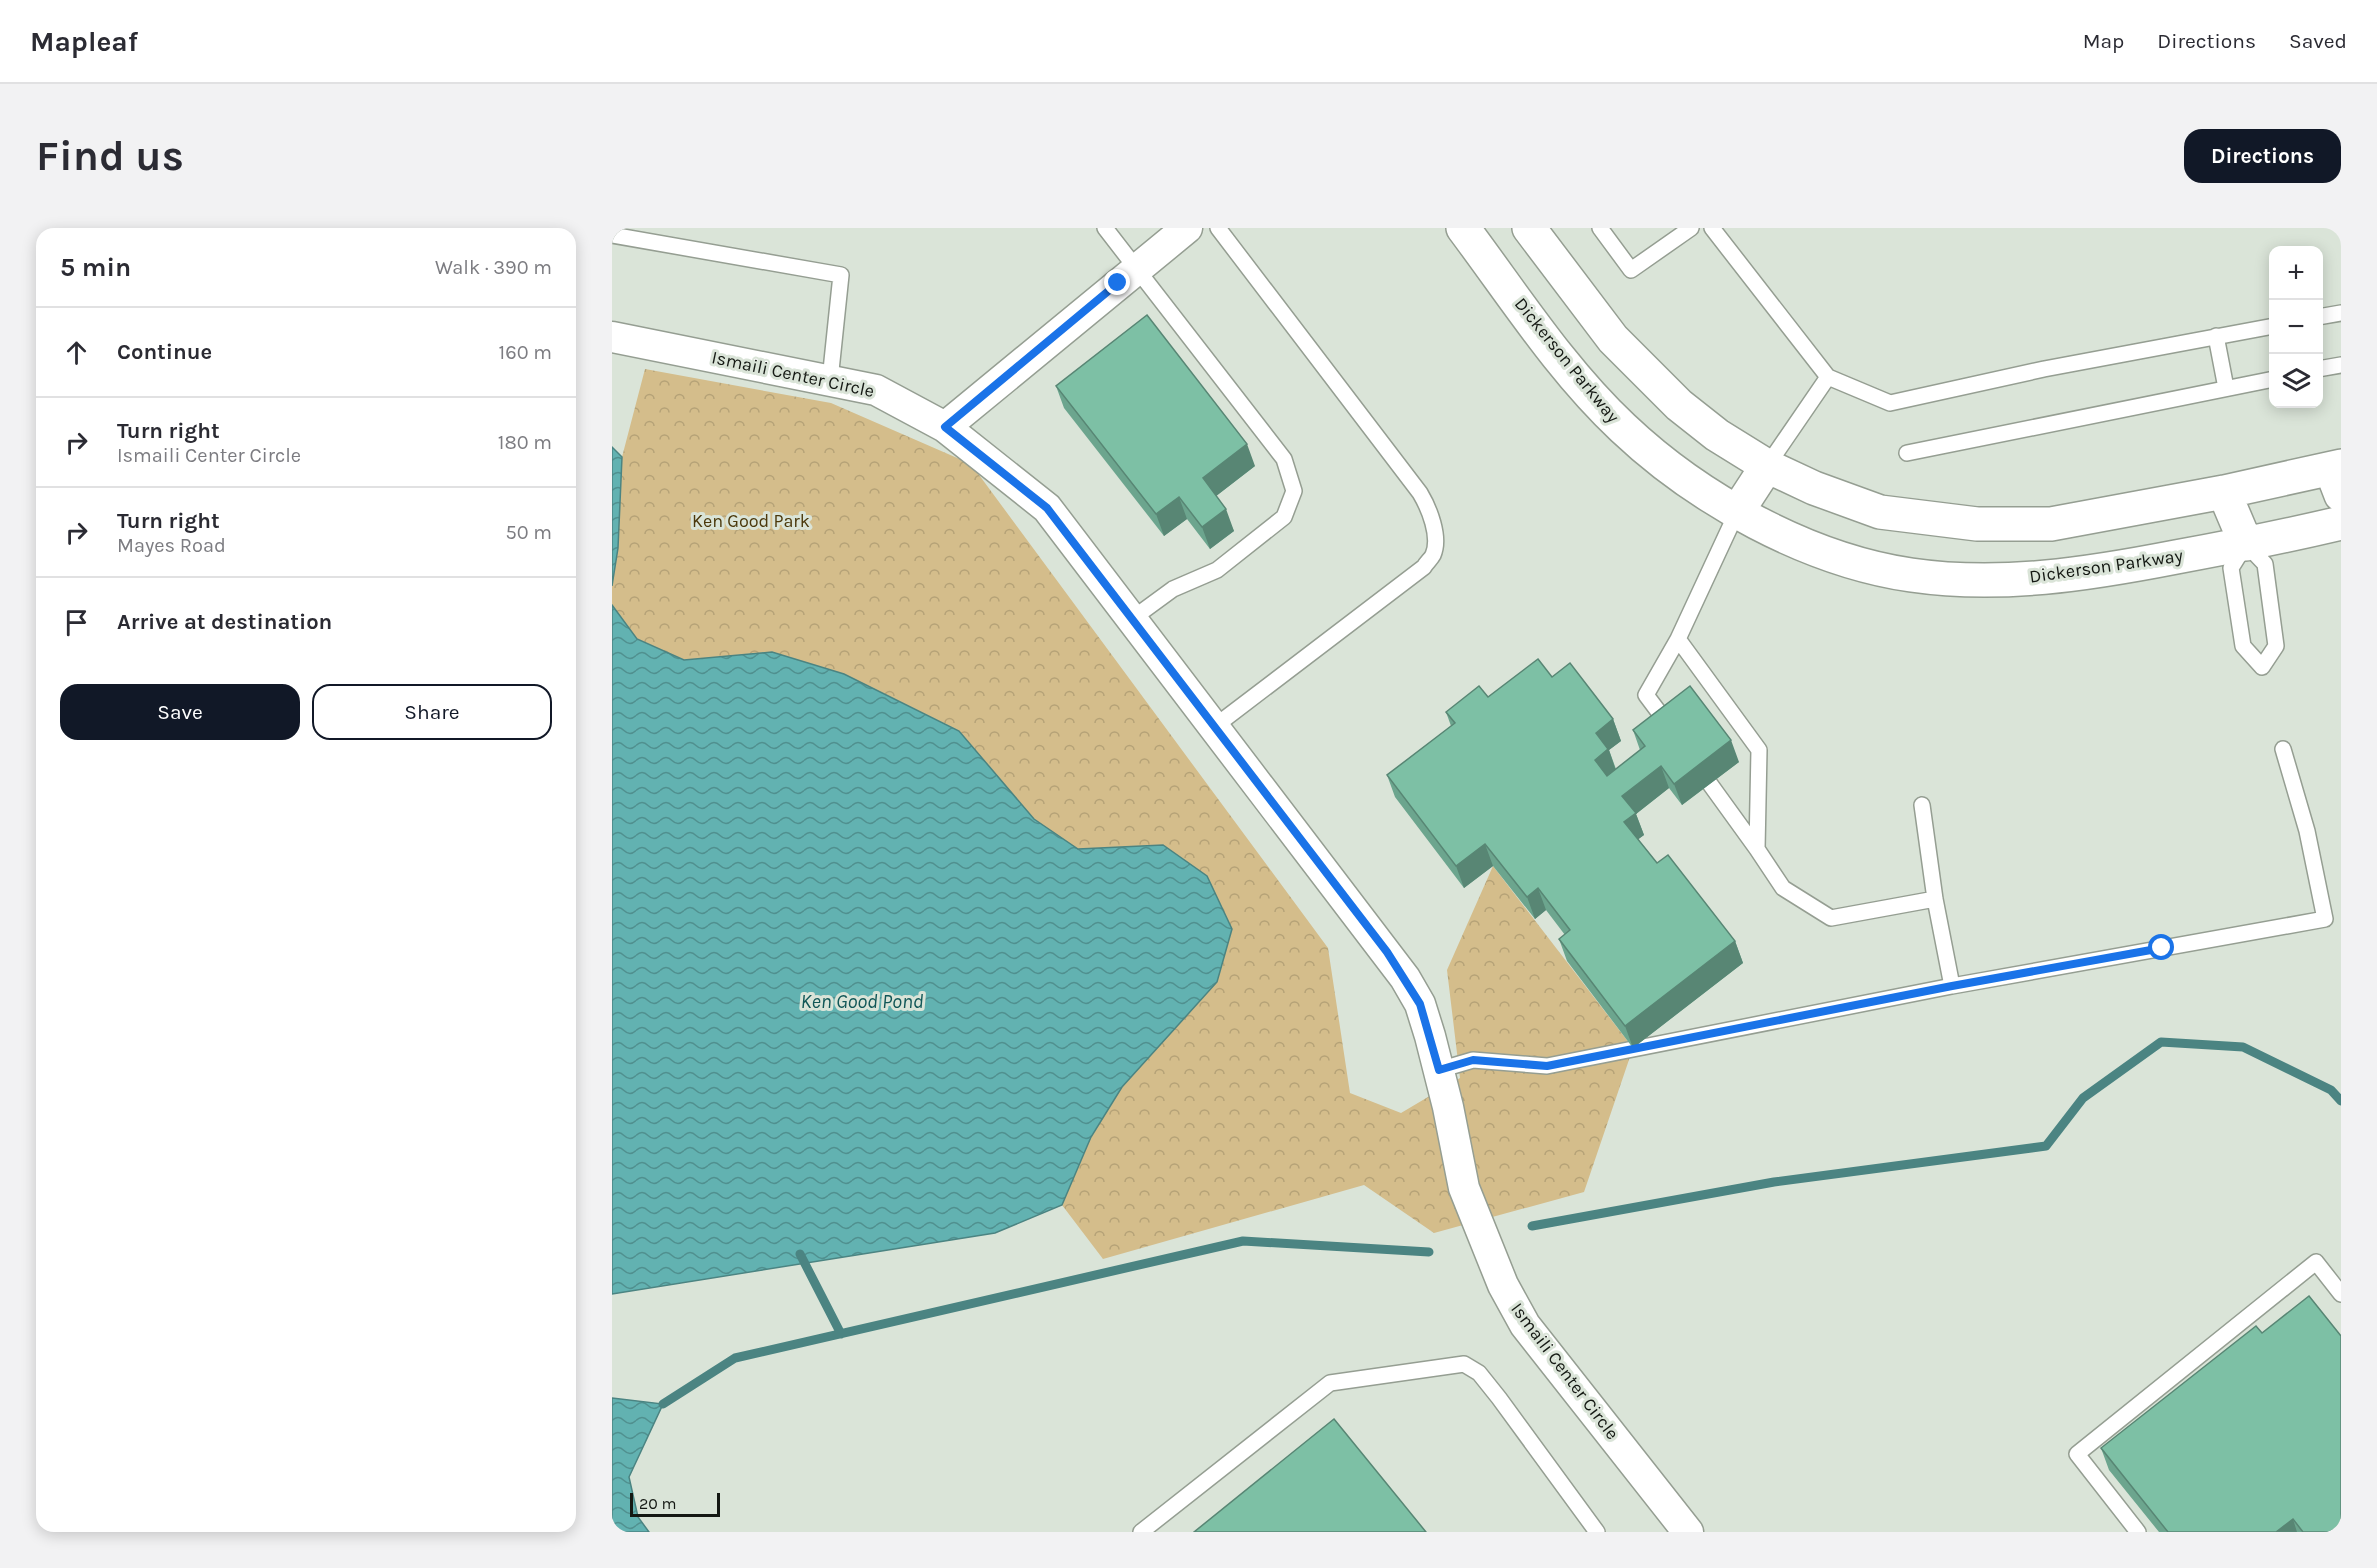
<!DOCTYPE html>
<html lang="en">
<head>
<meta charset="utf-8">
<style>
  :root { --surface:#fff; --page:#f2f2f3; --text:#2b2b33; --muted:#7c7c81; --line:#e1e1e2; --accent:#111827 }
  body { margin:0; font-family:Karla,sans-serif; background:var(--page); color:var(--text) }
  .controls { position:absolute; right:18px; top:18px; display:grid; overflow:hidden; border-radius:12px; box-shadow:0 3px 15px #0003 }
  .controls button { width:54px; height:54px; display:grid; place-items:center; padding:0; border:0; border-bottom:2px solid var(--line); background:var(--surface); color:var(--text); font:30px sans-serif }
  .scale { position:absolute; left:18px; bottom:15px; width:90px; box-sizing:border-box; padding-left:6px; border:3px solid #141813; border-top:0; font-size:16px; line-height:21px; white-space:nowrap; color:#141813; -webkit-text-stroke:4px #dae4d8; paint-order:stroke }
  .stop { position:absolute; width:18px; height:18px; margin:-14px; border:4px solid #1a73e8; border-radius:50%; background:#fff }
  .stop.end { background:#1a73e8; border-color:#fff; box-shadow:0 2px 6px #0008 }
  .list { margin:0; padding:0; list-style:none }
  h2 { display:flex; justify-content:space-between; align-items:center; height:78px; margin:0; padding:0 24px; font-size:26px }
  h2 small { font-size:20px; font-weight:400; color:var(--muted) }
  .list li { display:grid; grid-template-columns:39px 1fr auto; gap:18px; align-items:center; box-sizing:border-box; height:90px; padding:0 24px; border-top:2px solid var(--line) }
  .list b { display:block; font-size:22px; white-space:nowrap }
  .list p { margin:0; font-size:20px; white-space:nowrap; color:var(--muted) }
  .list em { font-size:20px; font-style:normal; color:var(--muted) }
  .actions { display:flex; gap:12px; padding:18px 24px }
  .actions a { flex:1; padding:14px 0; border:2px solid var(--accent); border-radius:18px; text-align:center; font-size:21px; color:var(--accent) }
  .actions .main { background:var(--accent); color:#fff }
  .icon { flex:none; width:33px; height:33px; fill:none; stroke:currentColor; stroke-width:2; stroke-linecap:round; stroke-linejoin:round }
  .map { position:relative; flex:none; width:1729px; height:1304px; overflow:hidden; border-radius:18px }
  header { display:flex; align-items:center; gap:36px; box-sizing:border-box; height:84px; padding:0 30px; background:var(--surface); border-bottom:2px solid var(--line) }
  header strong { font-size:28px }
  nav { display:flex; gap:33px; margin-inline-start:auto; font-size:21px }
  .intro { display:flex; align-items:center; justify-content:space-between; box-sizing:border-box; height:144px; padding:0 36px }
  h1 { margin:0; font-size:42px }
  .button { padding:15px 27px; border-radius:18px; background:var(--accent); color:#fff; font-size:21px; font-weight:700 }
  main { display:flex; gap:36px; padding:0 36px }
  aside { flex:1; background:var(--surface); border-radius:18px; box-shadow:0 3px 15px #0003 }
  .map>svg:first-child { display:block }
  .park { fill:url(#park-crowns) }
  .water { fill:url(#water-waves); stroke:#4b8482; stroke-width:1.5 }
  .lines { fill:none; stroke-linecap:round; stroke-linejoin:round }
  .stream { stroke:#4b8482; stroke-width:9 }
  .service-casing { stroke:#959e92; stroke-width:18 }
  .minor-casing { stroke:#959e92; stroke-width:33 }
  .tertiary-casing { stroke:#959e92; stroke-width:36 }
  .service { stroke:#fff; stroke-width:15 }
  .minor { stroke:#fff; stroke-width:30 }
  .tertiary { stroke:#fff; stroke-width:33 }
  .wall { fill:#6ca58e }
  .shaded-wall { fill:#588674 }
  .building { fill:#7dc0a5; stroke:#588674; stroke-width:1.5 }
  .route { stroke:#1a73e8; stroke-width:8 }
  .labels { text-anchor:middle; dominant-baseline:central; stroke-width:6; stroke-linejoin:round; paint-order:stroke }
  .street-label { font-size:18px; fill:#141813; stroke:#dae4d8 }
  .park-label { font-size:18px; fill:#4b380b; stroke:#dae4d8 }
  .water-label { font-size:20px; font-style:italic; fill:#115757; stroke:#dae4d8 }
</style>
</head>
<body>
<header>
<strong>Mapleaf</strong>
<nav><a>Map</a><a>Directions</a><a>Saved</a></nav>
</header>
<div class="intro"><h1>Find us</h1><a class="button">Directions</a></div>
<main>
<aside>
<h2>5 min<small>Walk · 390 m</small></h2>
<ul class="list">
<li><svg class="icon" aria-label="ahead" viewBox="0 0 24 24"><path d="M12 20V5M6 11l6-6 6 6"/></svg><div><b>Continue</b></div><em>160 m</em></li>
<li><svg class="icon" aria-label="right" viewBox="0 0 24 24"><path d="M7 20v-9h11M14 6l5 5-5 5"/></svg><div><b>Turn right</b><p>Ismaili Center Circle</p></div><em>180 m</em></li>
<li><svg class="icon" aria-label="right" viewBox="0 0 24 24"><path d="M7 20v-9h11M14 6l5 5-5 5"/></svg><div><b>Turn right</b><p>Mayes Road</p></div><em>50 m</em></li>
<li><svg class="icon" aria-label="arrive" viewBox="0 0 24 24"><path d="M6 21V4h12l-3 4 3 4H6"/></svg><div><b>Arrive at destination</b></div></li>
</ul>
<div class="actions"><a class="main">Save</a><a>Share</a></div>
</aside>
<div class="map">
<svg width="1729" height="1304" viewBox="0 0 1729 1304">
  <defs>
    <pattern id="park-crowns" width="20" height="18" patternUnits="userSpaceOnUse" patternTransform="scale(1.5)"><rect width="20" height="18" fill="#d4bd8b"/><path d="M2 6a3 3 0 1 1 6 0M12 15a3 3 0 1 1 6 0" fill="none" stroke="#b5a277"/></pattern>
    <pattern id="water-waves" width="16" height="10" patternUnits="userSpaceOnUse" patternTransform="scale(1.5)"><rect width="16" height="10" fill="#62b2b1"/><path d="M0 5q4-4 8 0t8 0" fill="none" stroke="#50908f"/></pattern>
  </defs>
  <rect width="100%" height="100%" fill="#dae4d8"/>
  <path class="park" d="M33,141L219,175L359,236L716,720L738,865L789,885L848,850L835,742L881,638L1021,820L972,964L822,1005L752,957L491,1031L450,977L479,909L510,859L605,753L551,617L466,621L421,591L347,503L232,446L160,424L72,432L25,411L0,377V358L6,320L10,229Z"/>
  <path class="water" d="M0,219L10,229L6,320L0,358Z
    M0,377L25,411L72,432L160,424L232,446L347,503L422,591L466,621L551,617L595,648L620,701L605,754L510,859L479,909L450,977L383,1005L0,1066Z
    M0,1170L51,1176L17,1249L26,1289L37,1304H0Z"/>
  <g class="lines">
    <path class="stream" d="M920,998L1162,954L1434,918L1471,870L1549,814L1631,819L1719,862L1729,873
      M188,1026L229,1106
      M51,1176L123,1130L631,1013L817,1024"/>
    <defs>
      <path id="service" d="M493,0L672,231L682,263L672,289L605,342L561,361L520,391
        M988,0L1019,42L1079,0
        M1100,0L1216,149L1155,238
        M0,7L229,47L218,152
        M1706,89L1729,85
        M1604,108L1614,160
        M1706,141L1729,137
        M1216,149L1278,175L1432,141L1662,98
        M1295,225L1662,151
        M1125,284L1066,411L1147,522L1145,621L1171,660L1219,690L1323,671
        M1634,316L1653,336L1664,418L1650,439L1631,418L1619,340Z
        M602,499L812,339C814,335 819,331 821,327C829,309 817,280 808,265L606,0
        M1058,499L1034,467L1066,411
        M1098,556L1145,621
        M1310,577L1323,671L1340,758L1713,691L1695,603L1671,521
        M827,842L861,832L935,838L1340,758
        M529,1304L718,1155L852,1136L867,1145L887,1170L985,1304
        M1526,1304L1465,1226L1704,1034L1729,1066"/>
      <path id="minor" d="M0,109L264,162L333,199L435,280L793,750L808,776L818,808L836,879L852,960L891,1057L913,1097L1076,1304
        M333,199L575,0"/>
      <path id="tertiary" d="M851,0C902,68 949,142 1011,200C1086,271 1196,332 1299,347C1388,360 1477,346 1564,329C1619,319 1674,308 1729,295
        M917,0L1001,111L1067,177L1105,207L1155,238L1202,260L1268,284L1365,296H1439L1612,264L1729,238
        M1719,241L1729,267
        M1612,264L1634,316
        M1125,284L1155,238"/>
    </defs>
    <use href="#service" class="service-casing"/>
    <use href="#minor" class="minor-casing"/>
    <use href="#tertiary" class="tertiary-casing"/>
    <use href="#service" class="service"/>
    <use href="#minor" class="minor"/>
    <use href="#tertiary" class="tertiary"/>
  </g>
  <path class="wall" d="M444,158L643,238L604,268L622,303L598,321L575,291L552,308L452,180Z
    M940,449L1001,491L1009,513L997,522L1004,541L1028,522L1021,502L1127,534L1070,577L1057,560L1024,586L1032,607L1026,611L1045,635L1123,713L1131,735L1021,820L955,733L947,711L953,707L934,682L923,691L881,638L852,660L783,569L775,547L839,498L834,484Z
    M1489,1220L1729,1304H1547L1497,1242Z"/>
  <path class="shaded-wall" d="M635,216L643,238L599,272L591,250Z
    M567,269L575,291L552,308L544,286Z
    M614,281L622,303L598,321L590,299Z
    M1001,491L1009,513L997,522L1004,543L991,553L983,532L984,505Z
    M1119,512L1127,534L1070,577L1062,556Z
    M1049,538L1057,560L1024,586L1032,607L1020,616L1012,594L1010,568Z
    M873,616L881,638L852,660L844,638Z
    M926,660L934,682L923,691L915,669Z
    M1123,713L1131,735L1021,820L1013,798Z
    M1681,1291L1685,1304H1664Z"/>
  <path class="building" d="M535,87L635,216L591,250L614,281L590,299L567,269L544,286L444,158Z
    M926,431L940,449L958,435L1001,491L984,505L996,521L983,532L995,548L1033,518L1021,502L1078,458L1119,512L1062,556L1049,538L1010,568L1024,585L1012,594L1045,635L1056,627L1123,713L1013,798L947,711L958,702L926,660L915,669L873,616L844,638L775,547L843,495L834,484L867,458L876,469Z
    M1697,1068L1729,1108V1304H1691L1681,1291L1664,1304H1556L1489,1220L1644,1098L1650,1105Z
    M722,1191L814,1304H582Z"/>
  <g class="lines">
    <path class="route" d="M506,55L333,199L435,280L775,724L808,776L827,842L861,832L935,838L1340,758L1550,720"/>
  </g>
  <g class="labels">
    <g class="street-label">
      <text transform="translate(955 132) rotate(51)">Dickerson Parkway</text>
      <text transform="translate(181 146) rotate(12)">Ismaili Center Circle</text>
      <text transform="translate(1494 338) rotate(-8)">Dickerson Parkway</text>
      <text transform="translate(953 1143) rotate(53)">Ismaili Center Circle</text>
    </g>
    <g class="park-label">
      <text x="139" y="293">Ken Good Park</text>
    </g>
    <g class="water-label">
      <text x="250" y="773">Ken Good Pond</text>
    </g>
  </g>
</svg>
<div class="controls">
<button>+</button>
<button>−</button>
<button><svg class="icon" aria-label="layers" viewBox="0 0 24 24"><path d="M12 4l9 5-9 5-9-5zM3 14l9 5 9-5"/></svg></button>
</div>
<div class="scale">20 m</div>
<div class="stop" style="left:1550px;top:720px"></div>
<div class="stop end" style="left:506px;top:55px"></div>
</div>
</main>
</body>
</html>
